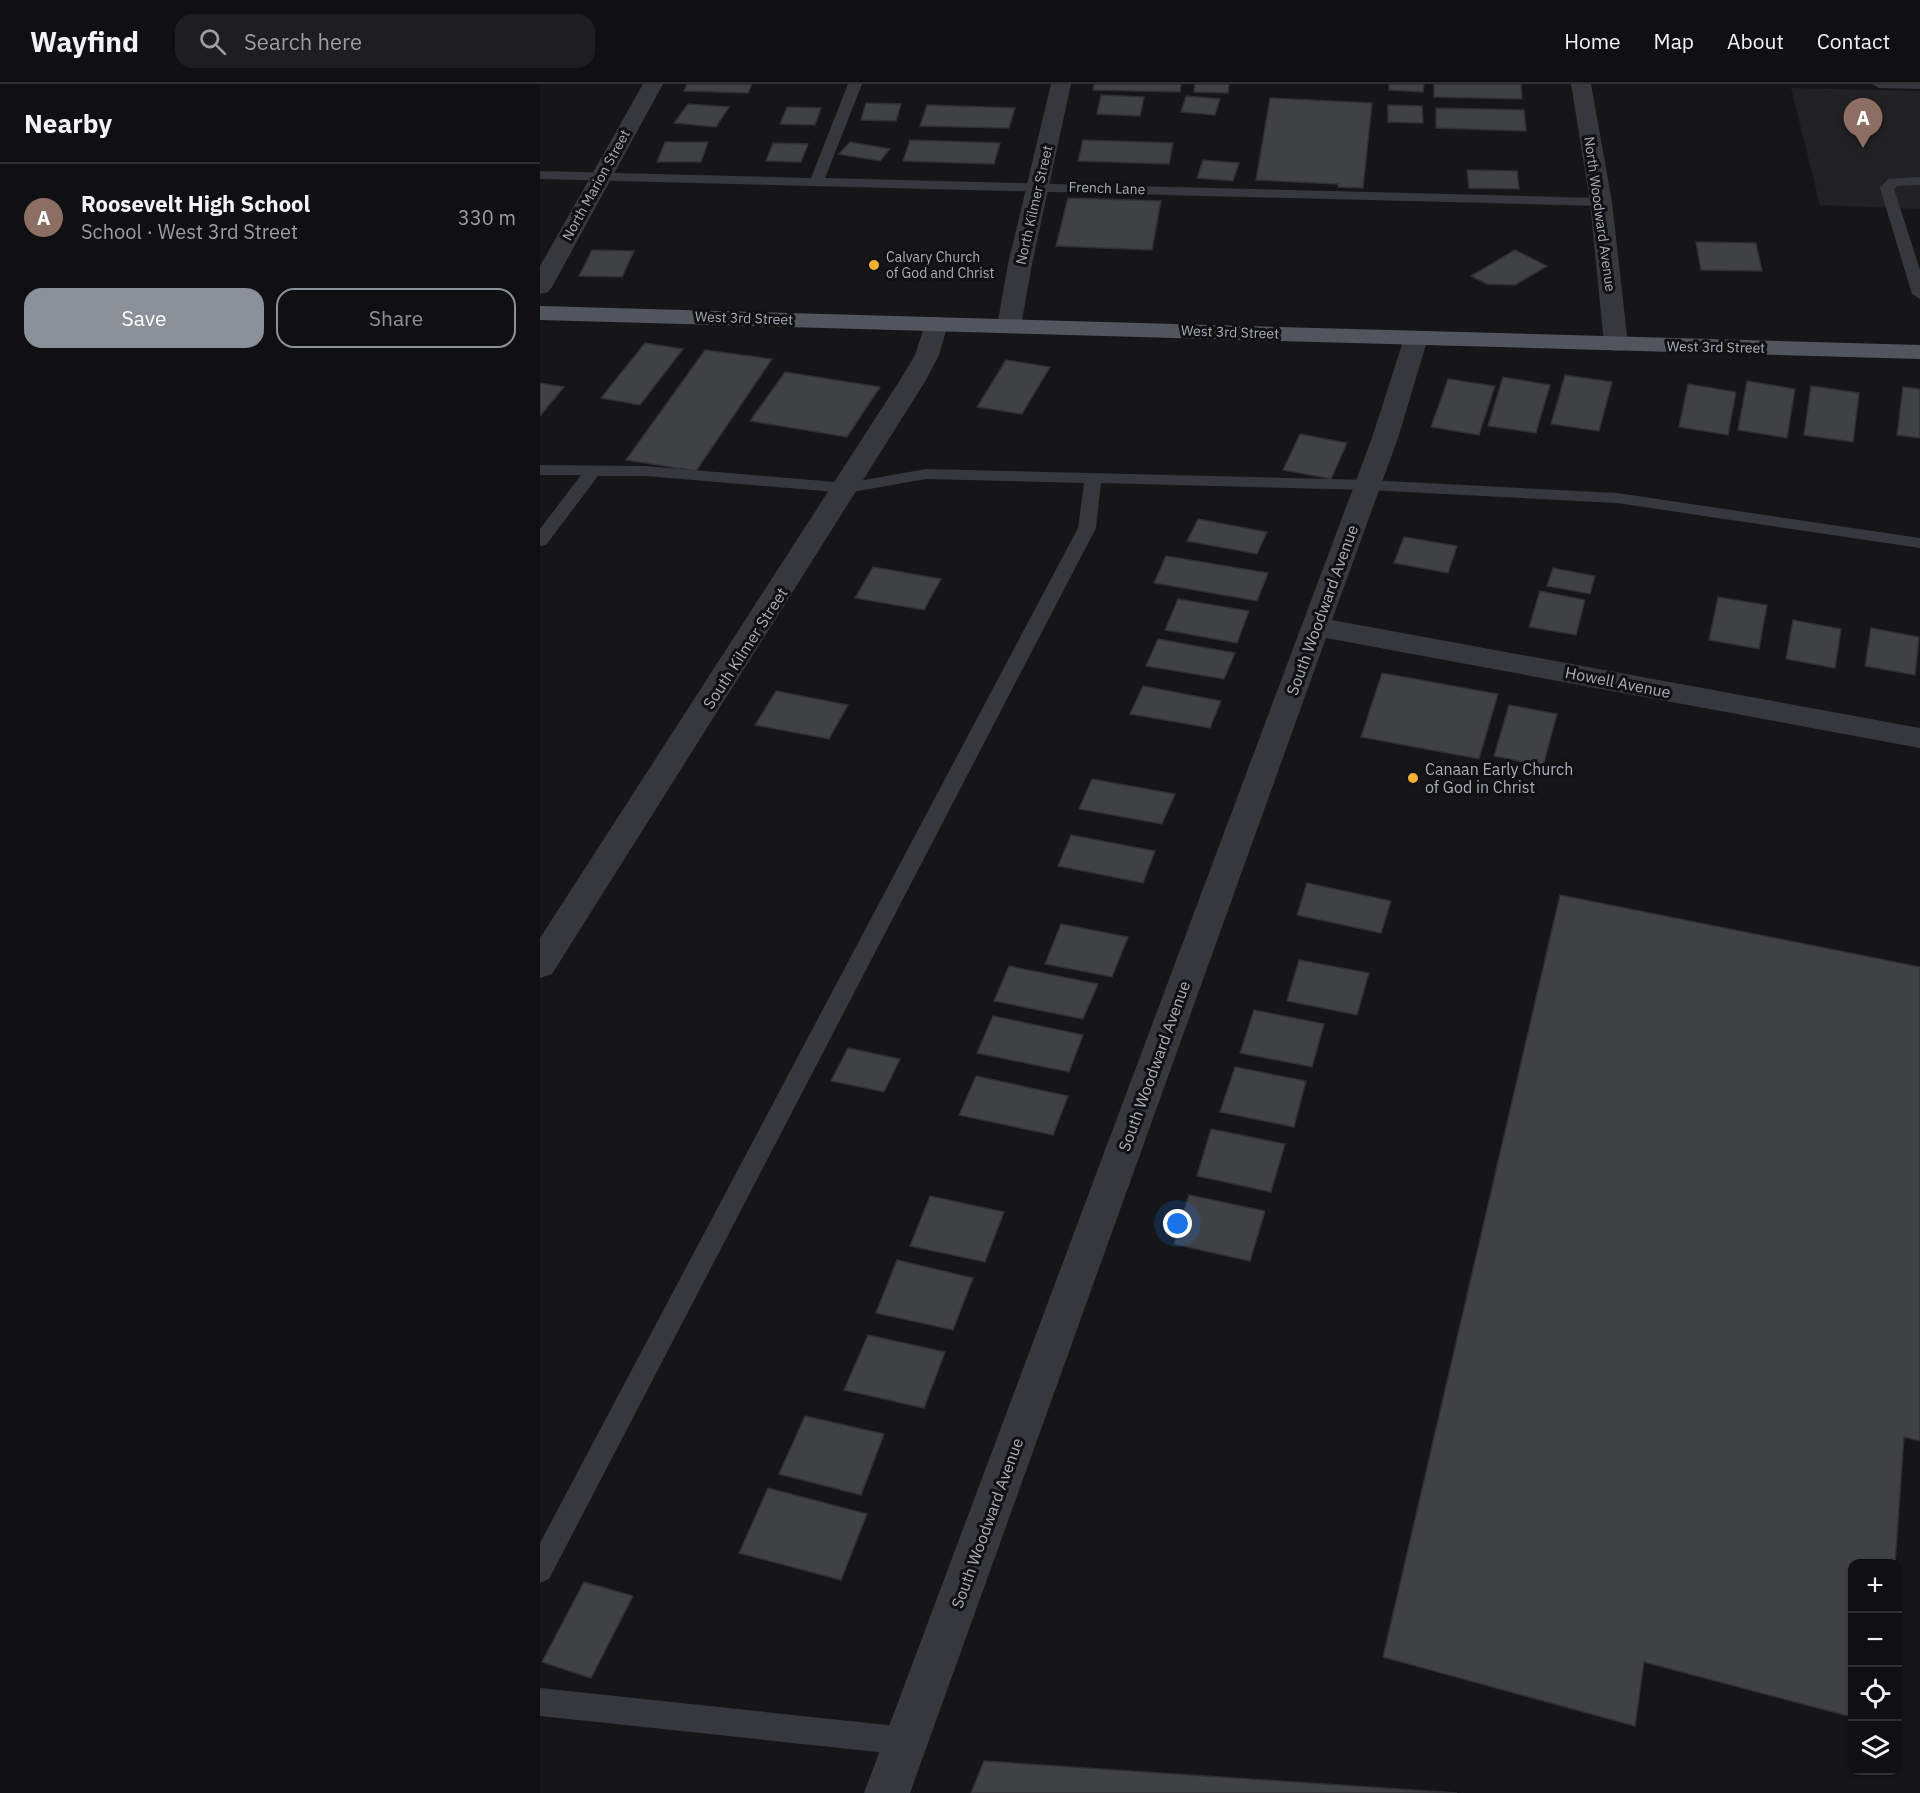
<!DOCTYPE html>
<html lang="en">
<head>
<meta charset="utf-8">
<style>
  :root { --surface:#101012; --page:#1e1e20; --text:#f1f3f6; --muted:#9c9d9f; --line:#303032; --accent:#8c9099 }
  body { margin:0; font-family:"IBM Plex Sans",sans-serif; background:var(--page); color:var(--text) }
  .controls { position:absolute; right:18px; bottom:18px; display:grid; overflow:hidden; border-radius:12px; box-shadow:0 2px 4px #0004 }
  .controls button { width:54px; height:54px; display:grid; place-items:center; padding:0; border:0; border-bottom:2px solid var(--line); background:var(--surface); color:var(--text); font:30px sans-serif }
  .you { position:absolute; left:638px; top:1140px; width:21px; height:21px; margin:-15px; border:4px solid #fff; border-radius:50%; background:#1a73e8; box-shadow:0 0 0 9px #1a73e833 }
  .badge { display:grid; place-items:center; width:39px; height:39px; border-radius:50%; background:var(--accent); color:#fff; font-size:20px; font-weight:700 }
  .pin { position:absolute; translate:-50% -50px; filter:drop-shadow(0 2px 3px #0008) }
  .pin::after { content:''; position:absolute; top:32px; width:21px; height:18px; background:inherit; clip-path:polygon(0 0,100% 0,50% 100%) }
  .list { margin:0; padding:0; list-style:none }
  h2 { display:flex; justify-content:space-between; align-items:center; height:78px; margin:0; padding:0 24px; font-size:26px }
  h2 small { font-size:20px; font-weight:400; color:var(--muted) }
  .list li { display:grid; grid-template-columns:39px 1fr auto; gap:18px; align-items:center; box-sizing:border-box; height:108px; padding:0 24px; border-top:2px solid var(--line) }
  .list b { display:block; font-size:22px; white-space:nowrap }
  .list p { margin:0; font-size:20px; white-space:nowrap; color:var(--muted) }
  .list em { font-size:20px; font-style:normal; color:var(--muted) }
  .actions { display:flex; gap:12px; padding:18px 24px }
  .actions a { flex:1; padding:14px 0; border:2px solid var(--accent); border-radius:18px; text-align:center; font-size:21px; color:var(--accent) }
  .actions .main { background:var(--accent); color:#fff }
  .icon { flex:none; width:33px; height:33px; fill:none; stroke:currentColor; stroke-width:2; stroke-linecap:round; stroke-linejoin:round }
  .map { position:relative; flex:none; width:1380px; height:1709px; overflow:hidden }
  header { display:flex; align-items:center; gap:36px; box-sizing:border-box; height:84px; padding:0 30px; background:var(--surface); border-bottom:2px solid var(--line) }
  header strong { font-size:28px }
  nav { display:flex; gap:33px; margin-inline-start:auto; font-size:21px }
  .search { width:420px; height:54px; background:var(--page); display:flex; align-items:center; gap:15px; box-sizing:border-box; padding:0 21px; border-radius:18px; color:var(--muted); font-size:22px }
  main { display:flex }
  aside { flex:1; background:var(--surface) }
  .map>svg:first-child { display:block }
  .built { fill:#222225 }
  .building { fill:#404145; stroke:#303034; stroke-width:1.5 }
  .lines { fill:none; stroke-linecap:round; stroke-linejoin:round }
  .lane { fill:#37383d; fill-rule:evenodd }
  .street { fill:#37383d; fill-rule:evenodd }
  .primary { fill:#53555c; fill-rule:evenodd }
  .poi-dot { fill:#f2b134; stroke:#111113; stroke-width:2 }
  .labels { text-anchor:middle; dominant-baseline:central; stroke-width:6; stroke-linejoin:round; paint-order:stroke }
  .far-street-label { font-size:14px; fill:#a8adb8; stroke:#111113 }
  .far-poi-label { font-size:14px; fill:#a8adb8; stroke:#111113; text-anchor:start }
  .street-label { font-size:16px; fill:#a8adb8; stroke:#111113 }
  .poi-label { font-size:16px; fill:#a8adb8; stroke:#111113; text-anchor:start }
</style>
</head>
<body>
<header>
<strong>Wayfind</strong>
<div class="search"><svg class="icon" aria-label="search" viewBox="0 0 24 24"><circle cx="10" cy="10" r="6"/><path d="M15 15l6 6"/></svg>Search here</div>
<nav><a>Home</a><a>Map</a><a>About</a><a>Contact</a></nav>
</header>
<main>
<aside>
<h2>Nearby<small></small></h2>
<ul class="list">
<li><span class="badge" style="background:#8d6e63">A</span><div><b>Roosevelt High School</b><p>School · West 3rd Street</p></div><em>330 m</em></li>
</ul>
<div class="actions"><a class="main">Save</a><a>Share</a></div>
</aside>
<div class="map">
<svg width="1380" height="1709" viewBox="0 0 1380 1709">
  <rect width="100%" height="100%" fill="#161618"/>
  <path class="built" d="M1251,4L1380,7V125L1280,121Z"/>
  <path class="building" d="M147,0H212L208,9L144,7Z
    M554,0H641L640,8L553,6Z
    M655,0H689L688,9L654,8Z
    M849,0H884L883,8L849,6Z
    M894,0H981L982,15L894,13Z
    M561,11L604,13L600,32L557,30Z
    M646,12L680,15L675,31L641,28Z
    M730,14L832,19L823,104L798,103V100L716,96Z
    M326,19L361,20L356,37L321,36Z
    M148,20L189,23L176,43L134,39Z
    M387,21L475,24L469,44L380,42Z
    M848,21L882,22L883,39L848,38Z
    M247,23L281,24L275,41L240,40Z
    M896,24L984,26L986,47L896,44Z
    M370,56L460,59L454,80L363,77Z
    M543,56L633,59L629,80L538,77Z
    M125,58H168L161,78H117Z
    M310,58L350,65L340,77L299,70Z
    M233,59L268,60L261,78L226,77Z
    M663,76L699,79L693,97L657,94Z
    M927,86L977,87L979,105L929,104Z
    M528,114L621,117L612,166L516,162Z
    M1156,158L1216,159L1222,187L1161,186Z
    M52,166L94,167L82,193L39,192Z
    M975,166L1007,182L975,201L947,200L931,192Z
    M105,259L143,265L100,321L61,314Z
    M165,266L232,275L156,387L86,376Z
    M466,276L510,283L482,330L437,323Z
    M245,288L340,303L307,353L210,337Z
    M1025,291L1072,298L1059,347L1011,340Z
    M963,293L1010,301L996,349L948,342Z
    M908,295L955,302L939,351L891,343Z
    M1207,297L1255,305L1247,354L1198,346Z
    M0,299L24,303L0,332Z
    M1148,300L1196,308L1188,351L1139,343Z
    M1271,302L1319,309L1313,358L1264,351Z
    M1363,303L1380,305V354L1357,351Z
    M760,350L807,359L791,395L743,386Z
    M658,435L727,448L717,470L647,457Z
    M864,453L917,462L908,489L854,479Z
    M626,472L728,489L717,517L614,499Z
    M333,483L401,495L384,526L315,514Z
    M1013,484L1055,492L1050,510L1007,502Z
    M1000,507L1045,516L1036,551L989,543Z
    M1178,513L1227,521L1219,565L1169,556Z
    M638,515L709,527L697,559L625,546Z
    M1253,536L1301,545L1295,584L1246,575Z
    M1331,544L1379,553L1375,591L1325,582Z
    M618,555L695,569L684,595L606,582Z
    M842,589L958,610L939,675L821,653Z
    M603,602L681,617L670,644L590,630Z
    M236,607L308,621L289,655L215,641Z
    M969,621L1017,630L1003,682L954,672Z
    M552,695L635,710L622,740L539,725Z
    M531,751L615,767L603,799L518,782Z
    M767,799L851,817L841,849L757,831Z
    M1020,811L1380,883V1357L1364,1353L1355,1480H1312V1633L1104,1578L1095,1642L843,1573Z
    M521,840L588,853L572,893L505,880Z
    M759,876L829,889L817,931L747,917Z
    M469,882L558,900L543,935L454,917Z
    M714,926L784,940L772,983L700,969Z
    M453,932L543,951L529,988L437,969Z
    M308,964L360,975L344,1008L291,997Z
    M695,983L766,997L754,1043L680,1028Z
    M436,992L528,1012L513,1051L419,1031Z
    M671,1045L745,1060L731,1108L657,1092Z
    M649,1111L725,1127L710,1177L634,1160Z
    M390,1112L464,1128L445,1178L370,1162Z
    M357,1176L433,1194L413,1246L336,1229Z
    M328,1251L405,1268L384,1324L304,1306Z
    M265,1332L344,1350L321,1411L239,1390Z
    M228,1404L327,1430L301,1496L199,1469Z
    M44,1498L93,1512L51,1594L2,1578Z
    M444,1677L917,1709H431Z"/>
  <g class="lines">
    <path class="lane" d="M308,0H322L285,94L1061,114L1068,118L1061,122L0,95V87L271,94Z
      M1332,0H1380V5L1339,4Z
      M1380,93V101L1357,102L1354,105L1380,186V215L1372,210L1340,104L1348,95Z
      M0,381L106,382L307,399L386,385L828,396L1077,409L1380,454V464L1077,419L828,406L561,399L556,444L9,1495L0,1499V1459L538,444L544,399L386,395L307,409L106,392H58L6,461L0,462V445L41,391H0Z
      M0,1604L366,1643L376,1647L380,1657L376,1667L366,1671L0,1632Z"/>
    <path class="street" d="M103,0H123L12,203L8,208L0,210V182Z
      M511,0H531L492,180L481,242L478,247L469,249L460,247L457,242L468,180Z
      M1031,0H1051L1072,118L1088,260L1085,265L1076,267L1067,265L1064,260L1050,118Z
      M396,233L405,235L408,240L399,271L386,296L12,890L0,894V854L360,296L375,271L387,235Z
      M876,247L885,249L888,254L858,354L792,536L1380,644V664L786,554L370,1709H324L832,354L864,254L867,249Z"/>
    <path class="primary" d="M0,222L1380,261V275L0,236Z"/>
  </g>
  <g class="poi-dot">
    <circle cx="334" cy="181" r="6"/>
    <circle cx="873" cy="694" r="6"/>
  </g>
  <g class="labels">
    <g class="far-street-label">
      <text transform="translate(56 101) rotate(-61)">North Marion Street</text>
      <text transform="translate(567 104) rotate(2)">French Lane</text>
      <text transform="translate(494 121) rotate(-77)">North Kilmer Street</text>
      <text transform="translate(1060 130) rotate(82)">North Woodward Avenue</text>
      <text transform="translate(204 234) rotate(2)">West 3rd Street</text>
      <text transform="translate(690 248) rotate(2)">West 3rd Street</text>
      <text transform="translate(1176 263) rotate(1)">West 3rd Street</text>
    </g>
    <g class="far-poi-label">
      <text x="346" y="173">Calvary Church<tspan x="346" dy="16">of God and Christ</tspan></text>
    </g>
    <g class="street-label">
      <text transform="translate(782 526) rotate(-70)">South Woodward Avenue</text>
      <text transform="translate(205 564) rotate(-57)">South Kilmer Street</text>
      <text transform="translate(1078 598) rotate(11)">Howell Avenue</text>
      <text transform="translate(614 982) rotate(-70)">South Woodward Avenue</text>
      <text transform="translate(447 1439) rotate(-70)">South Woodward Avenue</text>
    </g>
    <g class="poi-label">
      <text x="885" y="685">Canaan Early Church<tspan x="885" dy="18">of God in Christ</tspan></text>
    </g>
  </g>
</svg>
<div class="controls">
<button>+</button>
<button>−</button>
<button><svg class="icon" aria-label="locate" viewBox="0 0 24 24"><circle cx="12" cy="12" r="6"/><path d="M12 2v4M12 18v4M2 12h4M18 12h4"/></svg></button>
<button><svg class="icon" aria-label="layers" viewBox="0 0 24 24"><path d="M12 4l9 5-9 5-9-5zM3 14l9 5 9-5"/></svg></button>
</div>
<div class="you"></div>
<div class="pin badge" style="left:1323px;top:64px;background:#8d6e63">A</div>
</div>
</main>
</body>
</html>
